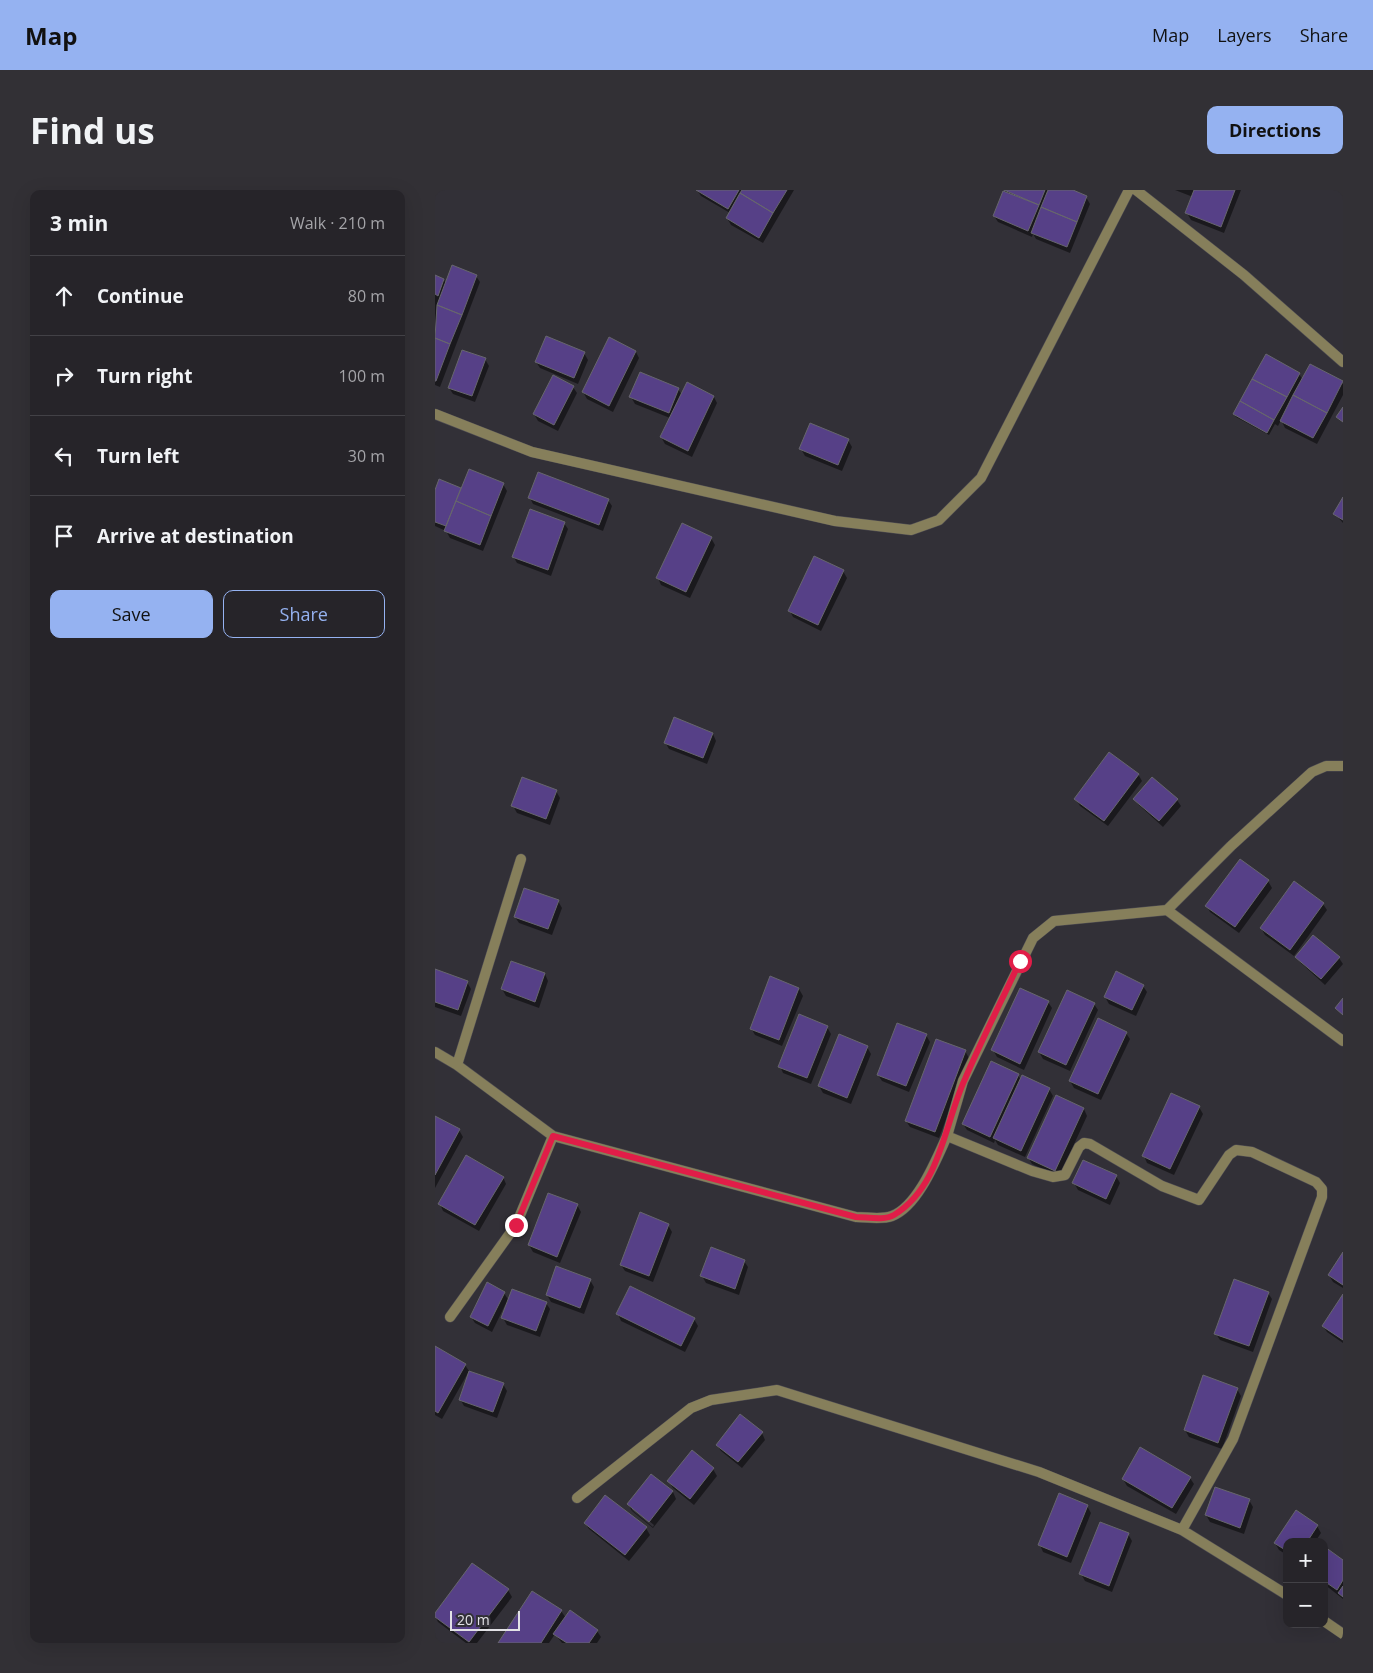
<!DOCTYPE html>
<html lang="en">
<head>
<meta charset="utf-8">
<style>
  :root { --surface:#262429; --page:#323035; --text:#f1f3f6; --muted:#a4a4a8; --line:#424146; --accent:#95b2f1 }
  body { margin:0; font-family:"Open Sans",sans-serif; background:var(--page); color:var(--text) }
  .controls { position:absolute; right:15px; bottom:15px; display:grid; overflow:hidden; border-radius:10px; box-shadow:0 5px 20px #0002 }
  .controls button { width:45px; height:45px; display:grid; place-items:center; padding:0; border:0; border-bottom:1px solid var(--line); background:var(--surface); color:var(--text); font:25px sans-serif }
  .scale { position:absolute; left:15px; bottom:12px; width:70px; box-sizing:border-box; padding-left:5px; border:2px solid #e2e1e6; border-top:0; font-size:14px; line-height:18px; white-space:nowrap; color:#e2e1e6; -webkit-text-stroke:4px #323037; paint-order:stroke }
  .stop { position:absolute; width:15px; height:15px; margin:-11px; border:4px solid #e11d48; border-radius:50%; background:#fff }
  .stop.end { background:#e11d48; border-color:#fff; box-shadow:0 1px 5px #0008 }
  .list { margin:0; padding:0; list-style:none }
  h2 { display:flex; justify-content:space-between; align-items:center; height:65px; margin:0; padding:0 20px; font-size:21px }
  h2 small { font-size:16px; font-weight:400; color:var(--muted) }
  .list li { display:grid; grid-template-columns:32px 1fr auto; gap:15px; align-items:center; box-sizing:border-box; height:80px; padding:0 20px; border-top:1px solid var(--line) }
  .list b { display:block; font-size:19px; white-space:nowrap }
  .list em { font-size:16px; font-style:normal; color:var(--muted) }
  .actions { display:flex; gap:10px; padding:15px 20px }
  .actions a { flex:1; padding:11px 0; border:1px solid var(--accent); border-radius:10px; text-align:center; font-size:18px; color:var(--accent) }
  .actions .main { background:var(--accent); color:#111 }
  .icon { flex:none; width:28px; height:28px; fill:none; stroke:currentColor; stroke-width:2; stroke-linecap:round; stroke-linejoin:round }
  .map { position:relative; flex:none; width:908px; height:1453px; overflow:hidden; border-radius:10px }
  header { display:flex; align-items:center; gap:30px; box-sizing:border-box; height:70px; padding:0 25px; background:var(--accent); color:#111 }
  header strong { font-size:24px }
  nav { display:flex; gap:28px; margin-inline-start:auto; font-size:18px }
  .intro { display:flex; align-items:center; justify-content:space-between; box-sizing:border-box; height:120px; padding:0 30px }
  h1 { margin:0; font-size:35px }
  .button { padding:12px 22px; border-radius:10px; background:var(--accent); color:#111; font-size:18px; font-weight:700 }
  main { display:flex; gap:30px; padding:0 30px }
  aside { flex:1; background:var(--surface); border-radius:10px; box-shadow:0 5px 20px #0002 }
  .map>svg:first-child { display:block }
  .shadow { fill:#0007; fill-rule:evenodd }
  .building { fill:#564087; stroke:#67666d }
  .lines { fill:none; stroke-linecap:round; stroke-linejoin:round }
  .minor-casing { stroke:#4e4c53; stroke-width:11 }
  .tertiary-casing { stroke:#4e4c53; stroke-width:11 }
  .minor { stroke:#867f5b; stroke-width:10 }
  .tertiary { stroke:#867f5b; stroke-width:10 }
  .route { stroke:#e11d48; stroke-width:6 }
</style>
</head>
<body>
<header>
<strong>Map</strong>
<nav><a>Map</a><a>Layers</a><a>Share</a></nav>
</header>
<div class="intro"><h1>Find us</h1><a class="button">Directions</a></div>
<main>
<aside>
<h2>3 min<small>Walk · 210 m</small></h2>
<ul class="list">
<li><svg class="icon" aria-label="ahead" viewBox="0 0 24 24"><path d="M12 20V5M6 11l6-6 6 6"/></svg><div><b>Continue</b></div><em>80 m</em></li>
<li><svg class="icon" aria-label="right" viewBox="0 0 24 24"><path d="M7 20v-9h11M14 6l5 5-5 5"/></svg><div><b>Turn right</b></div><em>100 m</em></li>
<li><svg class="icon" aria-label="left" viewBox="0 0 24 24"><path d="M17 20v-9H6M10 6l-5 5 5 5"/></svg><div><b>Turn left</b></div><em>30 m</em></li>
<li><svg class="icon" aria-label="arrive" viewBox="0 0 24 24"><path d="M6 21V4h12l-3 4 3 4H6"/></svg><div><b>Arrive at destination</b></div></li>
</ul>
<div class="actions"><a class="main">Save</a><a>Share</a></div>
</aside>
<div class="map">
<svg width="908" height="1453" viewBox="0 0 908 1453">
  <rect width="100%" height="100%" fill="#323037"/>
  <path class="shadow" d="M262,0H359L328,53L296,35L292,28L295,23L266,6Z
    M570,0H635L651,7L655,14L635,63L601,49L598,44L597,47L563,32L559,26Z
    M740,0H806L789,43L756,30L752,23L758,7Z
    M41,86L45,92L5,197L0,195V87L9,90L11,94Z
    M201,162L204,168L178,222L152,209L148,202Z
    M149,163L153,170L143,194L105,178L101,172Z
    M50,169L54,176L40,212L18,204L14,198Z
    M864,184L868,190L908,194V205L882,254L850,238L846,230L843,236L840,234L834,245L801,227L799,224Z
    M138,197L142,203L123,241L103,231L99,224Z
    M243,199L247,205L279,207L282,213L257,267L230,254L226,247L235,228L200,214L196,207Z
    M413,250L417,257L407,281L370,266L366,259Z
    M5,291L27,300L68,294L72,301L48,361L15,348L11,341L0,336V304Z
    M95,308L173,310L177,316L168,341L98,314Z
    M908,309V333L900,324Z
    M129,333L133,339L116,386L82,373L78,366Z
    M276,348L280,355L255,408L226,395L223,388Z
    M408,381L412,388L386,441L358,427L355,421Z
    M278,544L281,551L272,574L234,559L230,552Z
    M703,584L707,591L673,636L645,616L641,609Z
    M121,601L125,608L115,635L82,623L78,616Z
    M700,609L742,610L746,616L728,637L704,615Z
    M805,670L833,691L837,698L804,743L775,722L772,716Z
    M123,711L127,718L117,745L84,733L80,727Z
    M888,714L892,720L859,766L830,745L826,738Z
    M862,767L904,768L908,774L890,795L866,773Z
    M0,781L32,792L36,799L26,826L0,817Z
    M110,784L113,791L104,818L71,806L67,799Z
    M336,788L364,799L368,806L347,856L320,845L316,838Z
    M708,796L712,802L701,826L674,814L670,807Z
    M613,812L617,818L589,880L562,867L558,860Z
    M659,814L663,820L635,881L608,869L604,862Z
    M392,837L396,844L376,894L348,883L345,876Z
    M691,843L695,849L666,910L639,898L635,891Z
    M491,845L495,852L474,902L447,891L443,885Z
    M432,857L436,864L416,914L388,903L384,896Z
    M530,861L534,868L504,948L475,937L471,931Z
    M583,885L586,890L587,887L614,899L618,906L590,967L563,955L560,950L559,953L532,940L528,934Z
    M764,917L768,924L739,985L712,973L709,966Z
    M649,919L652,926L624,987L597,974L593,967Z
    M0,927L24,940L28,947L0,998Z
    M681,986L685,993L675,1015L643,1000L639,993Z
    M68,987L71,994L44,1041L8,1021L5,1014Z
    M142,1015L146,1022L125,1073L98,1062L94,1055Z
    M233,1035L237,1042L218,1092L190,1081L186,1075Z
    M908,1064V1098L898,1092L894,1085Z
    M309,1071L313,1077L304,1105L271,1093L267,1086Z
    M155,1090L159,1097L149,1124L116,1112L112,1105Z
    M69,1103L74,1111L111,1113L115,1119L105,1147L72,1135L68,1128L71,1113L57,1142L40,1133L36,1127Z
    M833,1103L837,1109L818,1162L785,1150L781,1144Z
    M908,1106V1153L892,1142L888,1136Z
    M183,1124L259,1129L263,1136L250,1162L186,1131Z
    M0,1157L30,1175L34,1181L7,1229L0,1225Z
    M68,1194L72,1201L62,1228L29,1216L25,1209Z
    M802,1199L806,1206L787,1259L754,1247L750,1240Z
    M327,1243L330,1250L307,1278L286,1261L282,1255Z
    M257,1262L278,1279L282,1286L259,1315L238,1298L234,1291Z
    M217,1285L238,1302L241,1309L218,1338L197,1321L193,1314ZM197,1317L219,1335L218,1337L197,1320Z
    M755,1288L759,1294L741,1324L692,1296L688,1289Z
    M814,1310L818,1317L809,1344L775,1332L771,1325Z
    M652,1316L656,1323L636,1373L608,1362L605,1355Z
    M862,1322L882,1336L886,1343L880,1352H852V1365L844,1360L840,1353Z
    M150,1333L211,1338L215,1345L194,1371L154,1339Z
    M666,1333L693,1344L697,1351L677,1402L650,1391L646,1384Z
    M890,1359L908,1371V1409L889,1394Z
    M73,1400L77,1407L42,1453H31L3,1432L0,1426Z
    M98,1403L126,1421L131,1428L162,1441L166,1447L162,1453H127L120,1444L114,1453H64Z"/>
  <path class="building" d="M261,0H304L293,19Z
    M307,0H352L338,23L305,3Z
    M569,0H610L604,15Z
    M613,0H638L652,6L642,32L606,17Z
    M759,0H800L786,37L750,23Z
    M568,1L604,15L593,41L558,26Z
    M305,3L338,23L324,48L291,28Z
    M606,17L642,32L632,57L596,43Z
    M17,75L42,85L27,125L2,115Z
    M0,85L9,89L3,106L0,104Z
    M2,115L27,125L15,154L0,148Z
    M111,146L150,162L139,188L100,172Z
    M174,147L201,161L174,216L147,202Z
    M0,148L15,154L1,191H0Z
    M27,160L51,168L37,206L13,198Z
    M831,164L865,183L852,207L817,189Z
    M875,174L908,191L892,223L858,205Z
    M205,182L244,198L234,223L194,207Z
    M118,185L139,196L119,235L98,224Z
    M817,189L852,207L839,230L805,211Z
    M252,192L279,206L253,261L225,247Z
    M858,205L892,223L878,248L845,231Z
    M805,211L839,230L832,243L798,224Z
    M908,217V232L901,227Z
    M375,233L414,249L403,275L364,259Z
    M34,279L69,293L56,326L21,311Z
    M103,282L174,309L164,335L93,308Z
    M4,289L26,298L11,336L0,332V300Z
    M908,307V330L898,324Z
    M21,311L56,326L45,355L9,341Z
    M95,319L130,332L113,380L77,367Z
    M247,333L277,347L251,402L221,388Z
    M379,366L409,380L383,435L353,421Z
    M239,527L278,543L268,568L229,553Z
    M674,562L704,584L669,631L639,609Z
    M87,587L122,600L111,629L76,616Z
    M717,587L743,609L724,631L698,609Z
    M805,669L834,690L800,737L770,716Z
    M859,691L889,713L855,760L825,738Z
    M89,698L124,710L113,739L79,727Z
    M878,745L905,767L886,789L860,767Z
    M76,771L110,783L100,812L66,799Z
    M0,779L33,791L23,820L0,812Z
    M681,781L709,795L697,820L669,807Z
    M335,786L364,798L344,850L315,839Z
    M585,798L614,811L585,874L556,860Z
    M632,800L660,813L631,875L603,862Z
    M908,808V825L900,818Z
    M364,824L393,836L372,888L343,877Z
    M663,828L692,842L663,904L634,891Z
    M462,833L492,844L471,896L442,885Z
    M404,844L433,856L412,908L383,896Z
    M501,849L531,860L500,942L470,931Z
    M556,871L584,884L555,947L527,934Z
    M587,885L615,898L586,961L558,948Z
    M736,903L765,916L735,979L707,966Z
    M621,905L649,918L620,981L592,968Z
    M0,926L25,939L0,985Z
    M31,965L69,987L40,1035L3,1014Z
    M648,970L682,985L671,1009L637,993Z
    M113,1003L143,1014L122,1067L93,1055Z
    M205,1022L234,1034L214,1086L185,1075Z
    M276,1057L310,1070L300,1099L265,1086Z
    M908,1062V1095L893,1085Z
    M121,1076L156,1089L145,1118L111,1105Z
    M799,1089L834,1102L814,1156L779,1144Z
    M52,1092L70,1102L53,1136L35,1127Z
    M195,1096L260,1128L246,1156L181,1124Z
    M77,1099L112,1112L101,1141L66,1128Z
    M908,1104V1150L887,1136Z
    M0,1156L31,1174L3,1223L0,1221Z
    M34,1181L69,1193L58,1222L24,1210Z
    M768,1185L803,1198L783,1253L749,1240Z
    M305,1224L328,1242L303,1272L281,1255Z
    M705,1257L756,1287L737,1318L687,1289Z
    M257,1260L279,1278L255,1309L232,1291Z
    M216,1284L238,1301L214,1332L192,1314Z
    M780,1297L815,1309L805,1338L770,1325Z
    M624,1303L653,1315L632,1367L603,1355Z
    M170,1305L212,1337L190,1365L149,1333Z
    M861,1320L883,1335L872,1352H852V1361L839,1353Z
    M665,1332L694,1343L674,1396L644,1384Z
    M890,1357L908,1370V1390L902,1400L889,1391Z
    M37,1373L74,1399L34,1452L0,1427V1423Z
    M908,1396V1407L903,1403Z
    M97,1401L127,1420L106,1453H63Z
    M135,1420L163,1440L154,1453H132L118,1444Z"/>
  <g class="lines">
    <defs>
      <path id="minor" d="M701,0L809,85L908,172
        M0,224L97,262L400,331L476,340L504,330L546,288L694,0
        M732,720L908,851
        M0,862L22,875L118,946L421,1027C433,1027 446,1030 457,1026C483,1016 501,970 512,946L597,981L618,987L630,985L644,957L649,953L655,954L727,996L764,1010L794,965L801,960L817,962L881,992L887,999V1007L798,1249L747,1340
        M22,875L86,669
        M15,1127L81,1035L118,946
        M142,1308L256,1218L276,1210L342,1200L604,1282L747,1340L852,1405
        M889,1431L908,1444"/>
      <path id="tertiary" d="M512,946L528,891L598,748L619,731L732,720L796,656L877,582L891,576H908"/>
    </defs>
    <use href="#minor" class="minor-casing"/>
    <use href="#tertiary" class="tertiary-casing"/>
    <use href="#minor" class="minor"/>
    <use href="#tertiary" class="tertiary"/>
  </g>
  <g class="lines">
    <path class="route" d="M81,1035L118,946L421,1027C432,1027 449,1031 459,1025C506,996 509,934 530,889C547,849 567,810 585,771"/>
  </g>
</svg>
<div class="controls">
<button>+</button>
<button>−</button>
</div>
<div class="scale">20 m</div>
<div class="stop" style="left:585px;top:771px"></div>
<div class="stop end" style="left:81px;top:1035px"></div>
</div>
</main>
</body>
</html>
